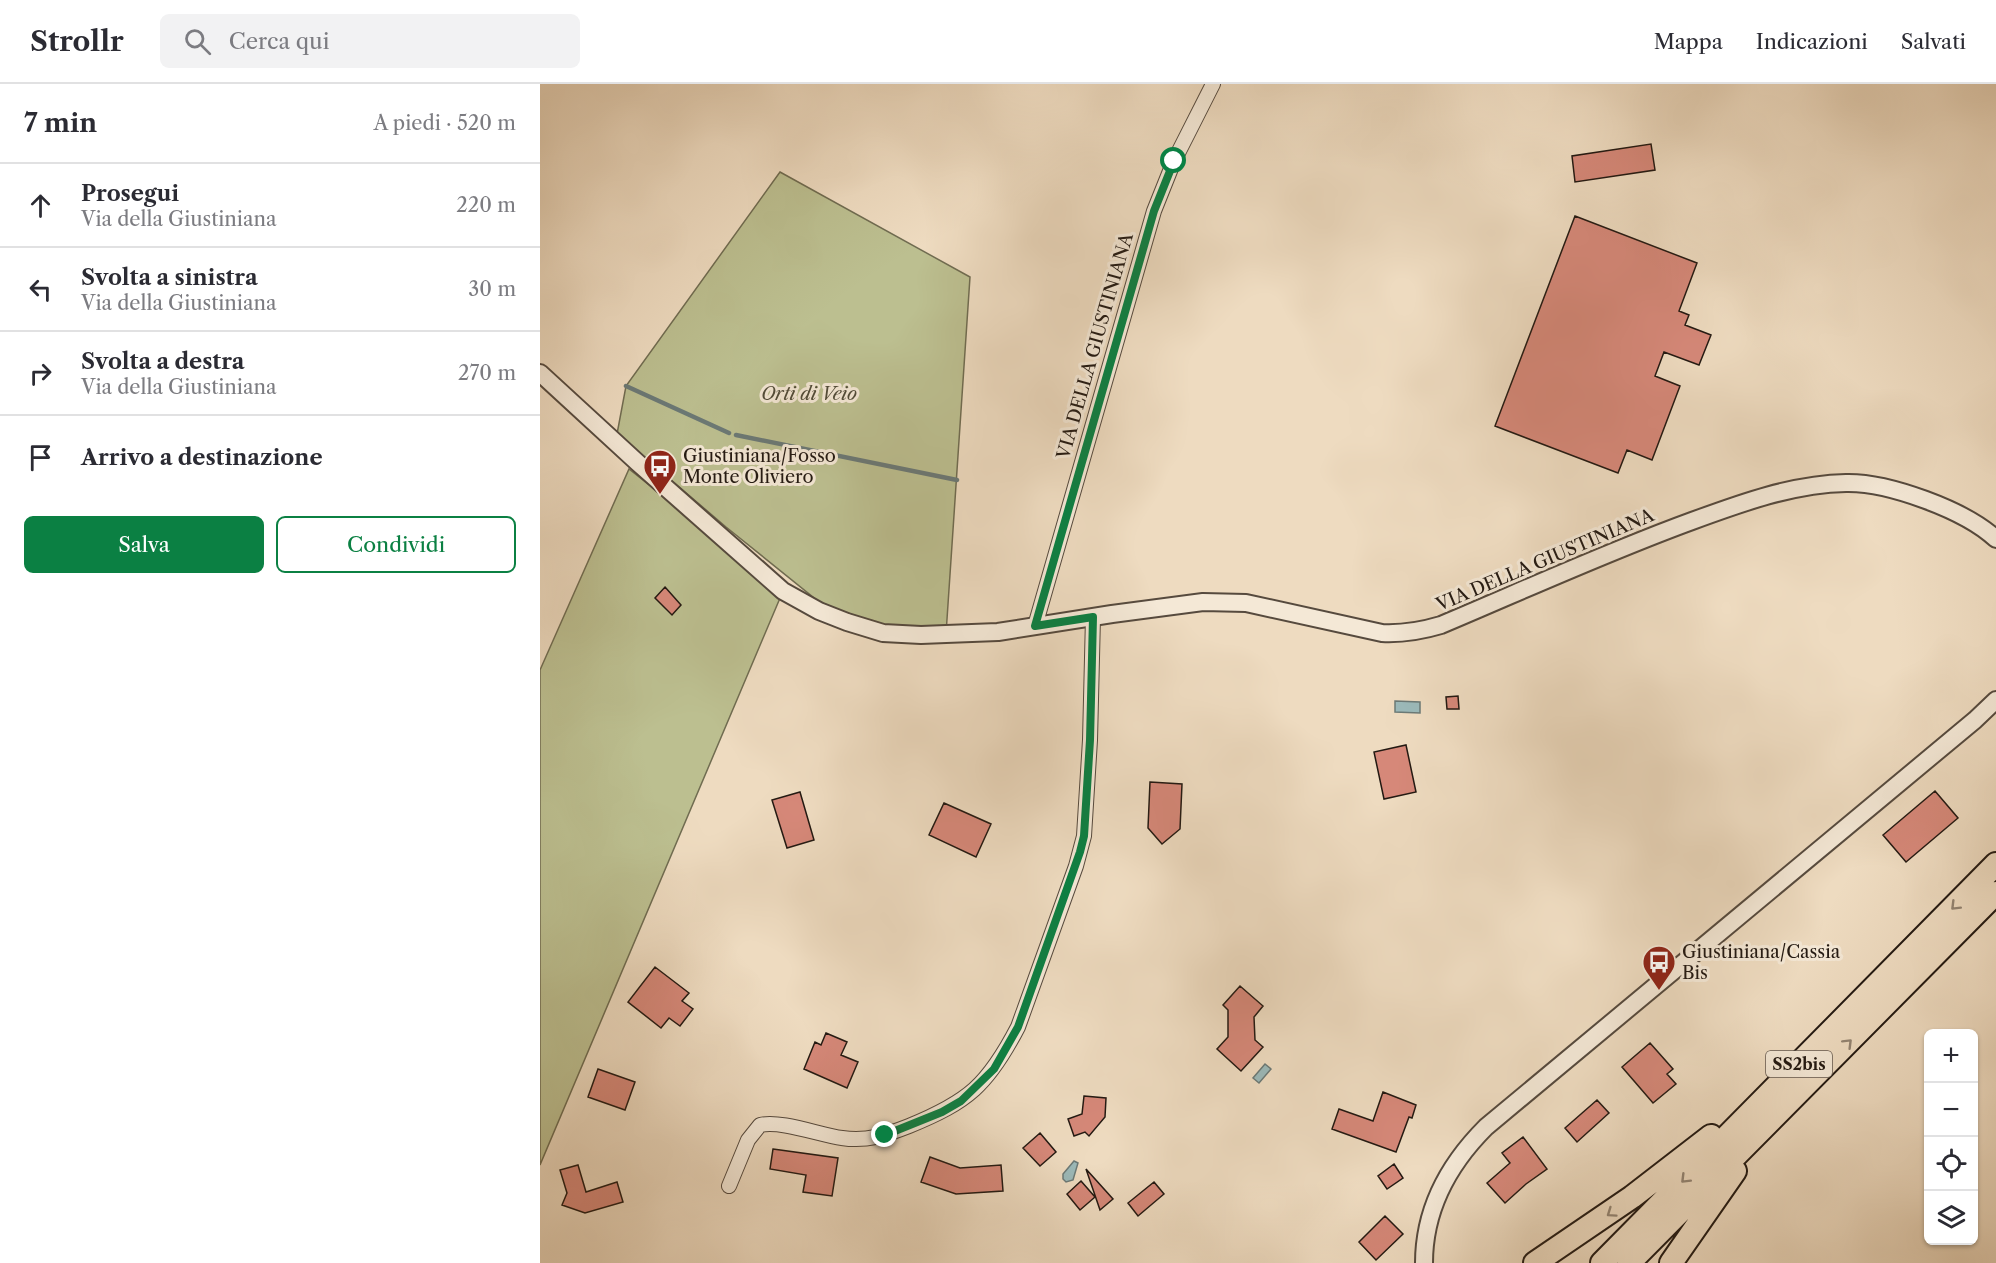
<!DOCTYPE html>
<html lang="it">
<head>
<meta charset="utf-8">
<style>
  :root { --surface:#fff; --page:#f2f2f3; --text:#2b2b33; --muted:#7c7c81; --line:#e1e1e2; --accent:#0b8043 }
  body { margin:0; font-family:"Libre Caslon Text",serif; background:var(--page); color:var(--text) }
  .controls { position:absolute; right:18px; bottom:18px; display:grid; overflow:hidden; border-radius:9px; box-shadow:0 2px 4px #0004 }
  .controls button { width:54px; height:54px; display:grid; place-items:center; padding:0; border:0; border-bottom:2px solid var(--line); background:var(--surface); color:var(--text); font:30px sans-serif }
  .stop { position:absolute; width:18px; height:18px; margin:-14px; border:4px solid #0b8043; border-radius:50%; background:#fff }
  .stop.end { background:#0b8043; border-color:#fff; box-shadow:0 2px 6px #0008 }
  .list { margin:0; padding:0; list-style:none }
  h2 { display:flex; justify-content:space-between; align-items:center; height:78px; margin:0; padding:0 24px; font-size:26px }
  h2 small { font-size:20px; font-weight:400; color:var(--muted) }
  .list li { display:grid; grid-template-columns:39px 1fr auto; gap:18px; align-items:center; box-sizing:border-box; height:84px; padding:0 24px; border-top:2px solid var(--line) }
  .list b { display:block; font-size:22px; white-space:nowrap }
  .list p { margin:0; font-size:20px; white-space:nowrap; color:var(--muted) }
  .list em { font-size:20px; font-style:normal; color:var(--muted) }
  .actions { display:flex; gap:12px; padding:18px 24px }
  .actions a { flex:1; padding:14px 0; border:2px solid var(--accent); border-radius:9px; text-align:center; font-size:21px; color:var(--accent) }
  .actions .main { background:var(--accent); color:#fff }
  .icon { flex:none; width:33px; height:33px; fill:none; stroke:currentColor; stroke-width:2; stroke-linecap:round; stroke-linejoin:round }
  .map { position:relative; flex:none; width:1456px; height:1179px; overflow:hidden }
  header { display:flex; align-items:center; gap:36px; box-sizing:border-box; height:84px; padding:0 30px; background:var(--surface); border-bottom:2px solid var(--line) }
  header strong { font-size:28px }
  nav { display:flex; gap:33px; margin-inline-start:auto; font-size:21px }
  .search { width:420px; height:54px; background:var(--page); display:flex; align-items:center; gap:15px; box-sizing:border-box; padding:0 21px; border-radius:9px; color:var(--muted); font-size:22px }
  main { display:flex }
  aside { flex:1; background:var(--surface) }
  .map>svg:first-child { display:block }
  .green { fill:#bcbf90; stroke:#706c51; stroke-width:1.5 }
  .water { fill:#9bb9b9; stroke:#6b7976; stroke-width:1.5 }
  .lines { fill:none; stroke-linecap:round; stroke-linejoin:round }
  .stream { stroke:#6b7976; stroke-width:4.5 }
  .building { fill:#d68879; stroke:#231912; stroke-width:1.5 }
  .minor-casing { stroke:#564a3e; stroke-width:16 }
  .tertiary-casing { stroke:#564a3e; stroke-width:20 }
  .trunk-casing { stroke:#231912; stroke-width:26 }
  .minor { stroke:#f4e8d6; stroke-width:14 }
  .tertiary { stroke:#f4e8d6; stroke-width:16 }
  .trunk { stroke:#eedbc0; stroke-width:22 }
  .oneway { stroke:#938472 }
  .route { stroke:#0b8043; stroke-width:8 }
  .labels { text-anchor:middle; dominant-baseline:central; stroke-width:6; stroke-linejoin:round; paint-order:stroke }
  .shield { fill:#f4e8d6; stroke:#62574d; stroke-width:1.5 }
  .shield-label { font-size:16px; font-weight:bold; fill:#231912 }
  .street-label { font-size:18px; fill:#231912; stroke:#f4e8d6 }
  .park-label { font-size:18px; font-style:italic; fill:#514b38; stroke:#f4e8d6 }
  .poi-label { font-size:18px; fill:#231912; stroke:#f4e8d6; text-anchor:start }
</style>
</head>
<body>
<header>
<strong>Strollr</strong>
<div class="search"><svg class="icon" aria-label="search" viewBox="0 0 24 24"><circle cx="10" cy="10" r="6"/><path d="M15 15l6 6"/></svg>Cerca qui</div>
<nav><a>Mappa</a><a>Indicazioni</a><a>Salvati</a></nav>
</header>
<main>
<aside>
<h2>7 min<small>A piedi · 520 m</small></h2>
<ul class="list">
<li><svg class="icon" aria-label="ahead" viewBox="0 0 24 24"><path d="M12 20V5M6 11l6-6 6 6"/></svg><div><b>Prosegui</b><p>Via della Giustiniana</p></div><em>220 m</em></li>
<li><svg class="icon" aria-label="left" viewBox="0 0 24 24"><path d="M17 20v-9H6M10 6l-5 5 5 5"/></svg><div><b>Svolta a sinistra</b><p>Via della Giustiniana</p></div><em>30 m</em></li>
<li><svg class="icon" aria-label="right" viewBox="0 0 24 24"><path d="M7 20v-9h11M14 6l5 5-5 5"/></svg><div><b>Svolta a destra</b><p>Via della Giustiniana</p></div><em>270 m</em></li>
<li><svg class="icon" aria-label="arrive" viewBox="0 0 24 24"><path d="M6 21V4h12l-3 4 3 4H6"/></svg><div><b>Arrivo a destinazione</b></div></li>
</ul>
<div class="actions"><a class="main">Salva</a><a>Condividi</a></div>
</aside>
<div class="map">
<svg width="1456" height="1179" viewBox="0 0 1456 1179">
  <rect width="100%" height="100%" fill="#eedbc0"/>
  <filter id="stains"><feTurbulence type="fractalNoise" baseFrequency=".00333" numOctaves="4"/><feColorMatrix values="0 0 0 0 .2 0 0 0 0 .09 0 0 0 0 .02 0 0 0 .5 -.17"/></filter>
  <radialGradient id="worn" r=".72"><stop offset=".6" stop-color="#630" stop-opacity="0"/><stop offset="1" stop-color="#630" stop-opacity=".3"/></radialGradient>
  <path class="green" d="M240,88L430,193L406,550L336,540L302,528L278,517L186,443L77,350L86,302Z
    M89,385L243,507L0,1081V586Z"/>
  <path class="water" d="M855,617L880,618V629L855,628Z
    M725,980L731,985L719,999L713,994Z
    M534,1077L538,1079L533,1096L526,1098L523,1095V1090Z"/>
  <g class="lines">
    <path class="stream" d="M86,302L189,349
      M196,351L417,396"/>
  </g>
  <path class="building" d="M1111,60L1115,86L1035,98L1032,72Z
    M1035,132L1157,179L1139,227L1149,231L1145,241L1171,251L1159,281L1124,268L1115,292L1140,302L1112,376L1087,366L1078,389L955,342Z
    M125,503L141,521L132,531L115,514Z
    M918,612L919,625H907L906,613Z
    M866,661L876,708L844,715L834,668Z
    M610,698L642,700L640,745L622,760L608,744Z
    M1395,707L1418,734L1366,778L1343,751Z
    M260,708L274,756L247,764L232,716Z
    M404,719L451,740L436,773L389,751Z
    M115,883L149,909L142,917L153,925L140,942L129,934L121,944L88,918Z
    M700,902L723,922L714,933L715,956L723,963L701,987L677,965L688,953V926L683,921Z
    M286,949L307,958L301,971L318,978L307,1004L264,985L275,958L281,961Z
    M1110,959L1133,985L1127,990L1136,1000L1113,1019L1082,983Z
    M58,985L95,998L85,1026L48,1013Z
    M843,1008L876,1021L872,1034L869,1033L856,1068L792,1045L799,1025L833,1037Z
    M544,1012L566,1014L565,1033L549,1052L545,1048L534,1052L528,1035L542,1030Z
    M1057,1016L1069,1029L1037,1058L1025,1044Z
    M500,1049L516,1068L500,1082L483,1064Z
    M983,1053L1007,1085L986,1100L965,1119L947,1099L970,1079L962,1069Z
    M233,1065L298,1074L292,1112L263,1108L266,1091L230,1085Z
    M390,1073L420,1084L461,1081L463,1107L416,1110L381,1098Z
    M854,1080L863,1094L847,1105L838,1092Z
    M38,1081L46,1108L77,1098L83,1118L45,1129L22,1121L27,1109L20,1086Z
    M546,1085L573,1115L560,1126Z
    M541,1097L555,1113L540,1126L527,1110Z
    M614,1098L624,1110L598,1132L588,1119Z
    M845,1132L863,1150L836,1176L819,1158Z"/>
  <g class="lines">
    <defs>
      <path id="minor" d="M495,542L614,127L634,77L673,0
        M189,1102L208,1056L220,1041C241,1036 280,1051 302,1054C327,1058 346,1051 369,1042C428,1018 448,1001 478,943L536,782L544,752L550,656L553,533"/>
      <path id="tertiary" d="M0,289L98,379L243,507L279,527L307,538L343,549L381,551L406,550L458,548L572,530L663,518L706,519L842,549C863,550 881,547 901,541C984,506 1067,468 1152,437C1201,419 1253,400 1306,399C1348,398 1425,426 1456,455
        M884,1179C884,1125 909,1080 946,1043L1435,636L1456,616"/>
      <path id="trunk" d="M995,1179L1092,1113L1171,1052
        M1062,1179L1456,780
        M1089,1179L1456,809
        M1131,1179L1195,1087"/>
    </defs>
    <use href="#minor" class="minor-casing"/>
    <use href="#tertiary" class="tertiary-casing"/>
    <use href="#trunk" class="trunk-casing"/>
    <use href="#minor" class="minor"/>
    <use href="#tertiary" class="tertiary"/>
    <use href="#trunk" class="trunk"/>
  </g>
  <defs><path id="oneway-chevron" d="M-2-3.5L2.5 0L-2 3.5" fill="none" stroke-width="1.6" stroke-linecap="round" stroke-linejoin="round" transform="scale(1.5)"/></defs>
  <g class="oneway">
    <use href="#oneway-chevron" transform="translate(1415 822) rotate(135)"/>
    <use href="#oneway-chevron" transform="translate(1308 959) rotate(-45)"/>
    <use href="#oneway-chevron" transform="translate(1145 1095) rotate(135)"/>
    <use href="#oneway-chevron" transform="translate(1071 1129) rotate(145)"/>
  </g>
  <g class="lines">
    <path class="route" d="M345,1051L402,1028L421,1017L454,985L478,943L540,768L544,752L550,656L553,533L495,542L614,127L634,77"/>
  </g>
  <defs>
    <symbol id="bus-pin" viewBox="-11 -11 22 30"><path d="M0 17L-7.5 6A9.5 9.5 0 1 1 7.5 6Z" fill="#8f2418" stroke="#f4e8d6"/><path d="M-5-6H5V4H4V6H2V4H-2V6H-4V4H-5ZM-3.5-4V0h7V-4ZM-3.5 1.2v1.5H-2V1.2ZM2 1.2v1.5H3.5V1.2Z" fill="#fff"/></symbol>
  </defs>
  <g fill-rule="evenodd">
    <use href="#bus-pin" x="101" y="363" width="38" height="52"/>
    <use href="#bus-pin" x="1100" y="859" width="38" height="52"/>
  </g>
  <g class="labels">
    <rect class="shield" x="1226" y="967" width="66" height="26" rx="4.5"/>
    <g class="shield-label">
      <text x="1259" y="980">SS2bis</text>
    </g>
    <g class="street-label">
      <text transform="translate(555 262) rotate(-74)">VIA DELLA GIUSTINIANA</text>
      <text transform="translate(1005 476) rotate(-23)">VIA DELLA GIUSTINIANA</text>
    </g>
    <g class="park-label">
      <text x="269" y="310">Orti di Veio</text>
    </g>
    <g class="poi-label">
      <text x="143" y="372">Giustiniana/Fosso<tspan x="143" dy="21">Monte Oliviero</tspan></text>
      <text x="1142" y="868">Giustiniana/Cassia<tspan x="1142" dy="21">Bis</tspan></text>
    </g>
  </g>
  <rect width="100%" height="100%" filter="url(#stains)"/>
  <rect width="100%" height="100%" fill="url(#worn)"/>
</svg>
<div class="controls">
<button>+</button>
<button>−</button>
<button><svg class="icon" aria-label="locate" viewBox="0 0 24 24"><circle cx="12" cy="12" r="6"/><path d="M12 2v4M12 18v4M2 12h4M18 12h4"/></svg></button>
<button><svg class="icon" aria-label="layers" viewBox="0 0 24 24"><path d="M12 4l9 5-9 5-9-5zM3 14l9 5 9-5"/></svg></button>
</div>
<div class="stop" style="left:634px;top:77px"></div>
<div class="stop end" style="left:345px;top:1051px"></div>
</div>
</main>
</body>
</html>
